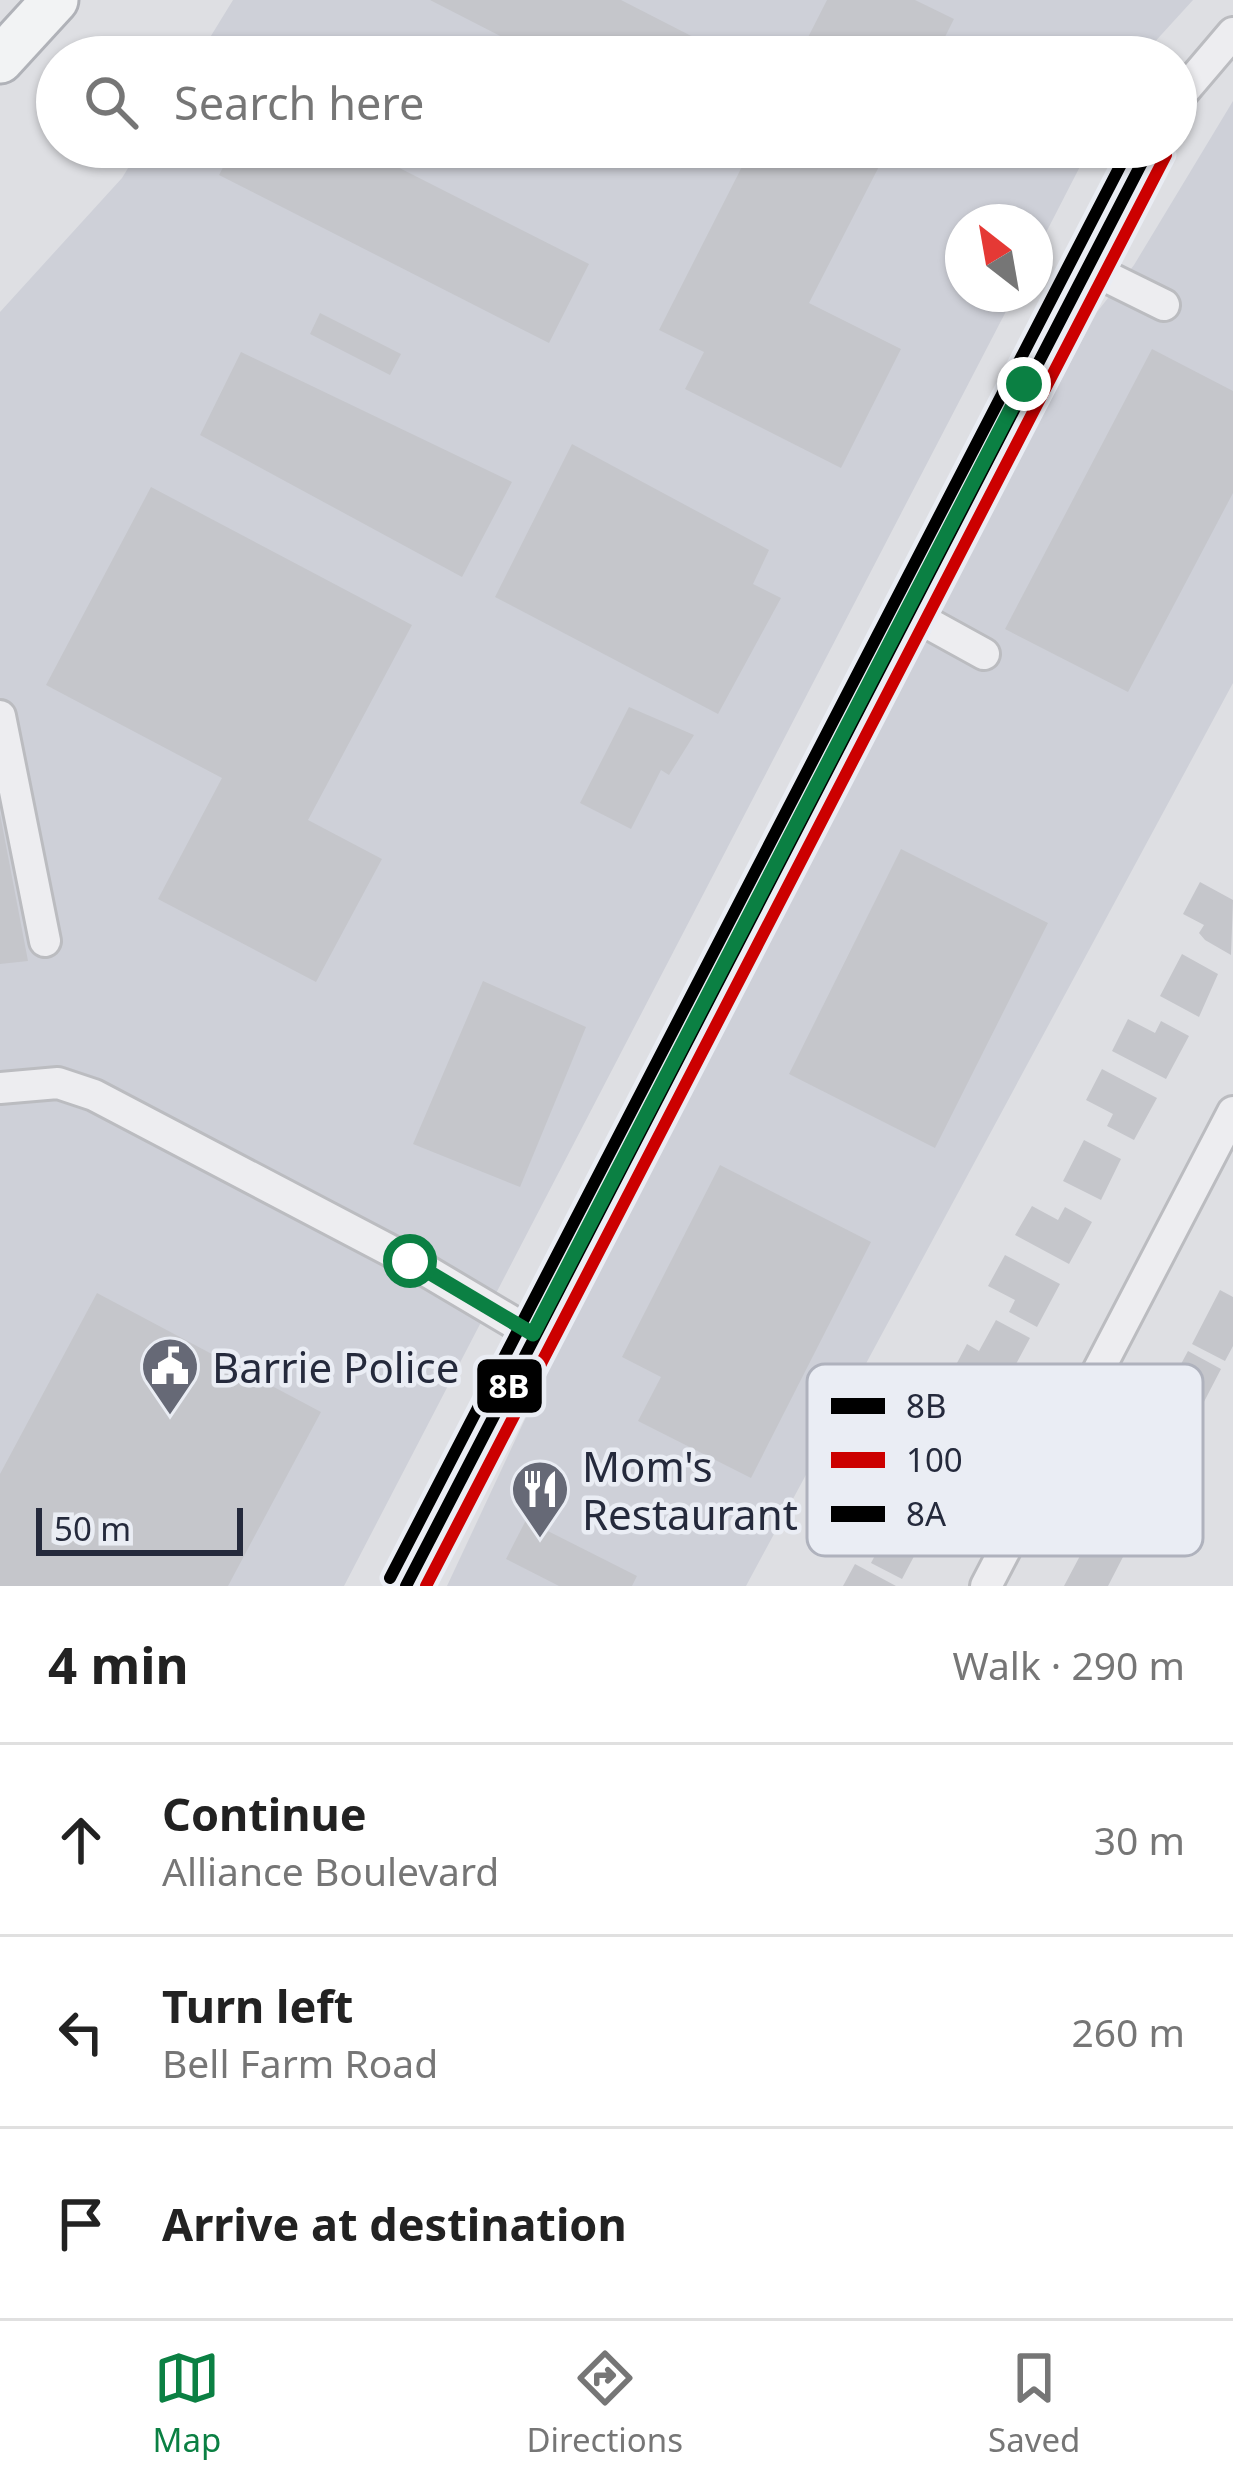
<!DOCTYPE html>
<html lang="en">
<head>
<meta charset="utf-8">
<style>
  :root { --surface:#fff; --page:#f6f6f6; --text:#222; --muted:#767676; --line:#e0e0e0; --accent:#0b8043 }
  body { margin:0; font-family:"Noto Sans",sans-serif; background:var(--page); color:var(--text) }
  .compass { position:absolute; left:945px; top:204px; width:108px; height:108px; border-radius:50%; background:var(--surface); box-shadow:0 3px 9px #0004; rotate:329deg }
  .scale { position:absolute; left:36px; bottom:30px; width:207px; box-sizing:border-box; padding-left:12px; border:6px solid #252a3c; border-top:0; font-size:33px; line-height:42px; white-space:nowrap; color:#252a3c; -webkit-text-stroke:9px #eaedf4; paint-order:stroke }
  .stop { position:absolute; width:36px; height:36px; margin:-27px; border:9px solid #0b8043; border-radius:50%; background:#fff }
  .stop.end { background:#0b8043; border-color:#fff; box-shadow:0 3px 12px #0008 }
  .list { margin:0; padding:0; list-style:none }
  h2 { display:flex; justify-content:space-between; align-items:center; height:156px; margin:0; padding:0 48px; font-size:51px }
  h2 small { font-size:39px; font-weight:400; color:var(--muted) }
  .list li { display:grid; grid-template-columns:78px 1fr auto; gap:36px; align-items:center; box-sizing:border-box; height:192px; padding:0 48px; border-top:3px solid var(--line) }
  .list b { display:block; font-size:45px; white-space:nowrap }
  .list p { margin:0; font-size:39px; white-space:nowrap; color:var(--muted) }
  .list em { font-size:39px; font-style:normal; color:var(--muted) }
  .icon { flex:none; width:66px; height:66px; fill:none; stroke:currentColor; stroke-width:2; stroke-linecap:round; stroke-linejoin:round }
  .map { position:relative; flex:none; width:1233px; height:1586px; overflow:hidden }
  .search { position:absolute; background:var(--surface); box-shadow:0 3px 9px #0004; left:36px; right:36px; top:36px; height:132px; display:flex; align-items:center; gap:30px; box-sizing:border-box; padding:0 42px; border-radius:66px; color:var(--muted); font-size:45px }
  .sheet { height:732px; background:var(--surface) }
  nav { display:flex; justify-content:space-around; align-items:center; box-sizing:border-box; height:168px; border-top:3px solid var(--line); background:var(--surface); font-size:33px; color:var(--muted) }
  nav a { display:grid; justify-items:center; gap:6px }
  nav .on { color:var(--accent) }
  .map>svg:first-child { display:block }
  .built { fill:#ced0d8 }
  .building { fill:#c5c6cb }
  .lines { fill:none; stroke-linecap:round; stroke-linejoin:round }
  .minor-casing { stroke:#bbbcc0; stroke-width:36 }
  .highway-casing { stroke:#b0b2b8; stroke-width:51 }
  .minor { stroke:#ededf0; stroke-width:30 }
  .highway { stroke:#f2f3f4; stroke-width:45 }
  .bus-1-casing { stroke:#eaedf4; stroke-width:21 }
  .bus-2-casing { stroke:#eaedf4; stroke-width:21 }
  .bus-3-casing { stroke:#eaedf4; stroke-width:21 }
  .bus-1 { stroke:#000; stroke-width:12 }
  .bus-2 { stroke:#c00; stroke-width:12 }
  .bus-3 { stroke:#000; stroke-width:12 }
  .route { stroke:#0b8043; stroke-width:15 }
  .labels { text-anchor:middle; dominant-baseline:central; stroke-width:9; stroke-linejoin:round; paint-order:stroke }
  .poi-label { font-size:42px; fill:#252a3c; stroke:#eaedf4; text-anchor:start }
  .key { fill:#eaedf4; stroke:#afb2bd; stroke-width:3 }
  .key-label { font-size:33px; fill:#252a3c }
  .line-badge { stroke:#eaedf4; stroke-width:4.5 }
  .badge-label { font-size:33px; text-anchor:middle; font-weight:bold; fill:#fff }
</style>
</head>
<body>
<div class="map">
<svg width="1233" height="1586" viewBox="0 0 1233 1586">
  <rect width="100%" height="100%" fill="#dedfe3"/>
  <path class="built" d="M233,0H1193L1141,57H198Z
    M1233,101V683L746,1586H447L569,1325L687,1102L702,1060L1097,312L1134,265Z
    M141,147H1090L1035,254V222H963V294H1015L344,1586H0V312L122,178Z"/>
  <path class="building" d="M430,0H621L703,42L695,57H541Z
    M827,0H915L954,19L935,57H798Z
    M234,147H358L589,264L549,343L219,175Z
    M752,147H889L809,303L901,349L841,468L685,389L704,352L659,330Z
    M320,313L401,354L390,375L310,334Z
    M1152,349L1233,391V493L1128,692L1005,629Z
    M241,352L512,482L462,577L200,435Z
    M572,444L769,550L753,584L781,598L718,714L495,597Z
    M151,487L412,625L308,820L382,859L316,982L158,899L222,778L46,685Z
    M629,707L694,735L669,775L661,770L631,829L580,803Z
    M0,814L28,961L0,964Z
    M901,849L1048,923L935,1148L789,1074Z
    M1200,882L1233,900L1231,955L1205,940L1199,933L1204,925L1183,914Z
    M1182,954L1218,974L1199,1017L1160,996Z
    M483,981L586,1027L520,1187L413,1144Z
    M1128,1019L1155,1033L1161,1021L1189,1036L1166,1079L1112,1051Z
    M1102,1069L1157,1098L1134,1140L1107,1126L1113,1114L1086,1100Z
    M1084,1140L1121,1159L1101,1200L1063,1181Z
    M720,1165L871,1242L751,1478L638,1421L661,1377L622,1357Z
    M1032,1206L1058,1220L1065,1207L1092,1222L1069,1264L1015,1235Z
    M1005,1255L1060,1284L1037,1327L1009,1312L1015,1300L988,1286Z
    M1220,1290L1233,1297V1346L1225,1361L1192,1344Z
    M97,1293L321,1412L228,1586H0V1474Z
    M996,1320L1030,1338L1003,1388L957,1363L967,1344L979,1351Z
    M1188,1351L1221,1369L1193,1423L1159,1405Z
    M899,1510L930,1526L902,1579L871,1563Z
    M526,1520L637,1576L632,1586H559L506,1559Z
    M1090,1537L1124,1555L1108,1586H1064Z
    M855,1564L896,1586H843Z"/>
  <g class="lines">
    <defs>
      <path id="minor" d="M1176,100L1233,33
        M1085,266L1164,305
        M906,611L984,654
        M0,716L45,941
        M0,1088L58,1083L94,1095L410,1261L533,1334
        M406,1586L1150,147
        M986,1586L1233,1112"/>
      <path id="highway" d="M0,60L55,0"/>
    </defs>
    <use href="#minor" class="minor-casing"/>
    <use href="#highway" class="highway-casing"/>
    <use href="#minor" class="minor"/>
    <use href="#highway" class="highway"/>
    <defs>
      <path id="bus-1" d="M406,1586L1150,147"/>
      <path id="bus-2" d="M426,1586L1166,155"/>
      <path id="bus-3" d="M390,1578L1130,147"/>
    </defs>
    <use href="#bus-1" class="bus-1-casing"/>
    <use href="#bus-2" class="bus-2-casing"/>
    <use href="#bus-3" class="bus-3-casing"/>
    <use href="#bus-1" class="bus-1"/>
    <use href="#bus-2" class="bus-2"/>
    <use href="#bus-3" class="bus-3"/>
  </g>
  <g class="lines">
    <path class="route" d="M410,1261L533,1334L1024,384"/>
  </g>
  <defs>
    <symbol id="civic-pin" viewBox="-11 -11 22 30"><path d="M0 17L-7.5 6A9.5 9.5 0 1 1 7.5 6Z" fill="#666976" stroke="#eaedf4"/><path d="M-.6-6.5H3V-4.5H.6V-3L4-1V1h2V6H-6V1h2V-1L-.6-3ZM-1.2 2.5V6h2.4V2.5Z" fill="#fff"/></symbol>
    <symbol id="restaurant-pin" viewBox="-11 -11 22 30"><path d="M0 17L-7.5 6A9.5 9.5 0 1 1 7.5 6Z" fill="#666976" stroke="#eaedf4"/><path d="M-5-6h1v4h1v-4h1v4h1v-4h1v5L-1.5 .5V6h-2V.5L-5-1ZM5-6V6H3V1.5H1.5Q1.5-4 5-6Z" fill="#fff"/></symbol>
  </defs>
  <g fill-rule="evenodd">
    <use href="#civic-pin" x="137" y="1333" width="66" height="90"/>
    <use href="#restaurant-pin" x="507" y="1456" width="66" height="90"/>
  </g>
  <g class="labels">
    <g class="poi-label">
      <text x="212" y="1366">Barrie Police</text>
      <text x="582" y="1465">Mom's<tspan x="582" dy="48">Restaurant</tspan></text>
    </g>
  </g>
  <rect x="807" y="1364" width="396" height="192" rx="18" class="key"/>
  <rect x="831" y="1398" width="54" height="16" fill="#000"/>
  <rect x="831" y="1452" width="54" height="16" fill="#c00"/>
  <rect x="831" y="1506" width="54" height="16" fill="#000"/>
  <g class="key-label">
    <text x="906" y="1418">8B</text>
    <text x="906" y="1472">100</text>
    <text x="906" y="1526">8A</text>
  </g>
  <rect class="line-badge" x="475" y="1357" width="69" height="58" rx="12" fill="#000"/>
  <g class="badge-label">
    <text x="509" y="1398">8B</text>
  </g>
</svg>
<svg class="compass" viewBox="-18 -18 36 36"><path d="M0-13l5 13h-10z" fill="#e53935"/><path d="M0 13l5-13h-10z" fill="#767676"/></svg>
<div class="scale">50 m</div>
<div class="stop" style="left:410px;top:1261px"></div>
<div class="stop end" style="left:1024px;top:384px"></div>
<div class="search"><svg class="icon" aria-label="search" viewBox="0 0 24 24"><circle cx="10" cy="10" r="6"/><path d="M15 15l6 6"/></svg>Search here</div>
</div>
<section class="sheet">
<h2>4 min<small>Walk · 290 m</small></h2>
<ul class="list">
<li><svg class="icon" aria-label="ahead" viewBox="0 0 24 24"><path d="M12 20V5M6 11l6-6 6 6"/></svg><div><b>Continue</b><p>Alliance Boulevard</p></div><em>30 m</em></li>
<li><svg class="icon" aria-label="left" viewBox="0 0 24 24"><path d="M17 20v-9H6M10 6l-5 5 5 5"/></svg><div><b>Turn left</b><p>Bell Farm Road</p></div><em>260 m</em></li>
<li><svg class="icon" aria-label="arrive" viewBox="0 0 24 24"><path d="M6 21V4h12l-3 4 3 4H6"/></svg><div><b>Arrive at destination</b></div></li>
</ul>
</section>
<nav>
<a class="on"><svg class="icon" aria-label="map" viewBox="0 0 24 24"><path d="M3 6l6-2 6 2 6-2v14l-6 2-6-2-6 2zM9 4v14M15 6v14"/></svg>Map</a>
<a><svg class="icon" aria-label="directions" viewBox="0 0 24 24"><path d="M12 3l9 9-9 9-9-9zM9 14v-3h6M13 9l2 2-2 2"/></svg>Directions</a>
<a><svg class="icon" aria-label="saved" viewBox="0 0 24 24"><path d="M7 4h10v16l-5-4-5 4z"/></svg>Saved</a>
</nav>
</body>
</html>
